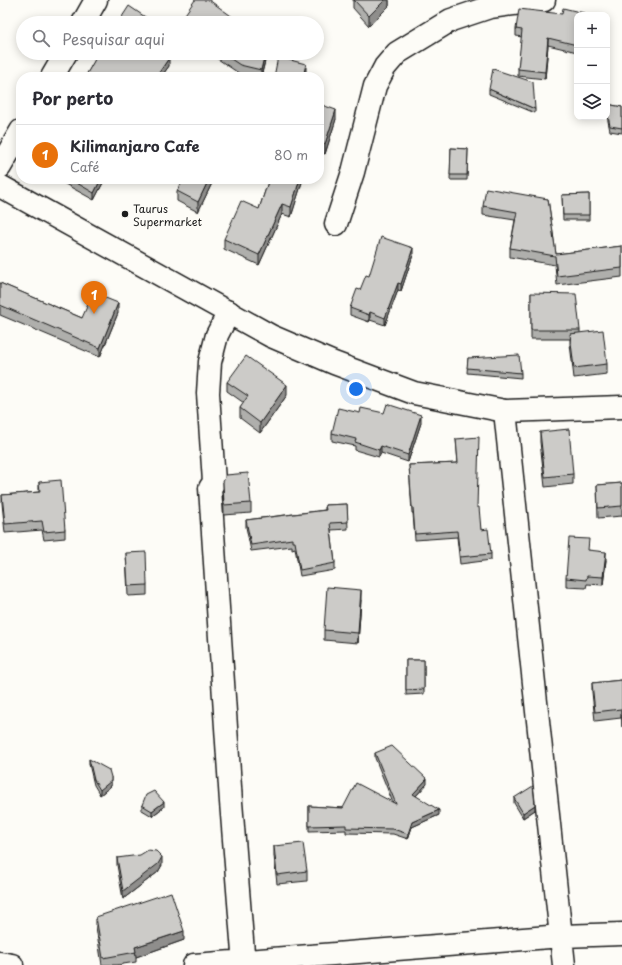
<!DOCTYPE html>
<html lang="pt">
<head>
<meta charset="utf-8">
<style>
  :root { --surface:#fff; --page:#f2f2f3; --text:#2b2b33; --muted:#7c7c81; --line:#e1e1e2; --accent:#db2777 }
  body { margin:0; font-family:"Playpen Sans",sans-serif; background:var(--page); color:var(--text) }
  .controls { position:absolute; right:12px; top:12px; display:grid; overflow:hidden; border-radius:8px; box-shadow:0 2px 10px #0003 }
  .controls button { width:36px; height:36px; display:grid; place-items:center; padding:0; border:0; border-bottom:1px solid var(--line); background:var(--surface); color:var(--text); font:20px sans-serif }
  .you { position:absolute; left:356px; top:389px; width:14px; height:14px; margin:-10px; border:3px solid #fff; border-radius:50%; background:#1a73e8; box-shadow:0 0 0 6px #1a73e833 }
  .badge { display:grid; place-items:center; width:26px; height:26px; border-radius:50%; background:var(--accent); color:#fff; font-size:13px; font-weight:700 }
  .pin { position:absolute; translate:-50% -33px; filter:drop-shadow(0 1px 2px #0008) }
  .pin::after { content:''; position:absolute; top:21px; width:14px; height:12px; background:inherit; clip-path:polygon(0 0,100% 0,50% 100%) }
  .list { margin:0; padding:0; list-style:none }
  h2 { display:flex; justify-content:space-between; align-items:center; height:52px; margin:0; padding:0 16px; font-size:17px }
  h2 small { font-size:13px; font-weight:400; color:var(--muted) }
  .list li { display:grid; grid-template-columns:26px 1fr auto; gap:12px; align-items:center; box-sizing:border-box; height:60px; padding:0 16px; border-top:1px solid var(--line) }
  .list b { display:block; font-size:15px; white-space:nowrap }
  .list p { margin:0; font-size:13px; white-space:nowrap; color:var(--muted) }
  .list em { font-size:13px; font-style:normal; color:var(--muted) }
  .icon { flex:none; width:22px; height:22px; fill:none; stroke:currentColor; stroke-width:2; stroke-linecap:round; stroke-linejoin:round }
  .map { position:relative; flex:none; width:622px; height:965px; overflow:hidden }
  .search { position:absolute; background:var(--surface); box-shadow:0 2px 10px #0003; left:16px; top:16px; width:308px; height:44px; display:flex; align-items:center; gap:10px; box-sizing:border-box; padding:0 14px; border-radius:22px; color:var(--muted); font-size:15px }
  .panel { position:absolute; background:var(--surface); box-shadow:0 2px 10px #0003; left:16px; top:72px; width:308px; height:112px; border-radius:16px }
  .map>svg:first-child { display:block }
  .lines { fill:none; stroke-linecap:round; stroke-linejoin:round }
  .minor-casing { stroke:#1c1c1c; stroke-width:25 }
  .major-casing { stroke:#1c1c1c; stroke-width:25 }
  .minor { stroke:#fdfcf7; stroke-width:22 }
  .major { stroke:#fdfcf7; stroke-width:22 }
  .wall { fill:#afafac; stroke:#1c1c1c }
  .shaded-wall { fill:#8f8e8c; stroke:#1c1c1c }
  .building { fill:#cccbc8; stroke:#1c1c1c }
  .poi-dot { fill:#1c1c1c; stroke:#fdfcf7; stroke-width:1.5 }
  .labels { text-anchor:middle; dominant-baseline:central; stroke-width:4; stroke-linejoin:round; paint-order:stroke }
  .poi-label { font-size:11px; fill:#1c1c1c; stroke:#fdfcf7; text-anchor:start }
</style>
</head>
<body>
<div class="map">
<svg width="622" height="965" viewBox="0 0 622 965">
  <rect width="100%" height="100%" fill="#fdfcf7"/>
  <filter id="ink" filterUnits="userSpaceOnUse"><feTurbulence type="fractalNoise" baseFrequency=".025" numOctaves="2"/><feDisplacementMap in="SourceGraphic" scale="8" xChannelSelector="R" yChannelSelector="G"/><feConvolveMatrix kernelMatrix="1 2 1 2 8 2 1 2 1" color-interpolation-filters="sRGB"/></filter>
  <g filter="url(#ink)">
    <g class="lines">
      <defs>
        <path id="minor" d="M83,23L96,0
          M52,77L66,53
          M0,167L21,131
          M336,224L353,172L375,86L385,67L397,53L451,20L490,7L544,0
          M229,312L217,335L210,362L208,393L214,482L210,488L231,802L244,965
          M505,411L564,965
          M0,963L12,965
          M194,965L562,936L622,934"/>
        <path id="major" d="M0,186L271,336L334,363L414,393L505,411L622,407"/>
      </defs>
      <use href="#minor" class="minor-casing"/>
      <use href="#major" class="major-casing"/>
      <use href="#minor" class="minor"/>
      <use href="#major" class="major"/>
    </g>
    <path class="wall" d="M353,0H389V6L369,26L353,8Z
      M562,14L584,15H577V52L548,45L545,79L518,76V69L522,37L516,36V29Z
      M91,53H164V54L169,66L161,77H85L95,60L91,57Z
      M209,53H267L261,77H251L240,74Z
      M489,89L535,109V113L489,94Z
      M319,104L336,119L325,154L319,152Z
      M607,104L622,107V133L610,131L607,116Z
      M451,148L468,149L467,180H450Z
      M56,179H105L94,200Z
      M214,179L198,212L177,201V191Z
      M269,179H303L291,217L282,214L259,265L224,249V239L259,209Z
      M589,194V220H563L562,195Z
      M548,199L556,254L622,246V277L557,285L555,265L510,257V248L515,220L483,215V206Z
      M413,255L401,291L398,290L385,325L370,320L369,322L350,315V308L369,276Z
      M0,283L82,318L118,313L100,357L0,315Z
      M531,293L580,330V333L607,364V374L574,378L570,344V339H531Z
      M468,358L521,373V378L467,373Z
      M227,382L287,395L260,433L240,418V408L244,403L227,391Z
      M360,413L421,423L408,462L381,453L379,457L355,450V446L332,441V433Z
      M540,432L573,474V484L545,487L540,442Z
      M456,439L477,507L481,530L491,554V560L460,564L457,537L415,540L413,513H412L409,465L458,463Z
      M39,482L65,530V538L44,540L42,530L5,533L2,503V495L39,492Z
      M223,482L251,503V513L224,515Z
      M622,483V516L598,518L597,485Z
      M347,504L348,529L331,530L335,563V570L300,576L295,548L292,549V546L251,551L246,527V520L325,510V505Z
      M589,550L606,560L603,585L587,584L586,588L566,587V578Z
      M126,553L147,585V595L128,596Z
      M361,600L358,643L324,640V630Z
      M406,660H424V694L406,695Z
      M622,680L621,718L595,721L592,692V683Z
      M375,753L427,784L416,796L439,815L412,827L408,839L393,834L346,833V830L309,831V806L343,808L393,803L375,758Z
      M89,759L111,782V786L100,795L94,785L89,764Z
      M514,798L535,810L523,818L514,803Z
      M142,805L164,807L152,816L142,810Z
      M274,846L307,871V881L277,884L274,856Z
      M117,858L162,865L158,872L123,899L117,865Z
      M96,917L184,940L136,957V962L117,965H102L96,927Z"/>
    <path class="shaded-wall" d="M385,0H389V6L369,26V16Z
      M548,38V45L545,79V72Z
      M265,53H267L261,77V70Z
      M169,58V66L161,77H156Z
      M306,64V73L305,77H303Z
      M336,110V119L325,154V144Z
      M101,179H105L94,200V193Z
      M209,179H214L198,212V202Z
      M300,179H303L291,217V207Z
      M282,204V214L259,265V255Z
      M413,248V255L401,291V284Z
      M398,283V290L385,325V318Z
      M118,303V313L100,357V348Z
      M370,312V320L369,322V315Z
      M287,385V395L260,433V423Z
      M421,415V423L408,462V455Z
      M381,446V453L379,457V450Z
      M606,552V560L603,585V577Z
      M361,590V600L358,643V633Z
      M111,777V786L100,795V790Z
      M427,779V784L413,799V794Z
      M164,802V807L152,816V811Z
      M535,805V810L523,818V813Z
      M439,810V815L412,827L408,839V834L412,822Z
      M162,857V865L158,872L123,899V891Z
      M184,931V940L136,957L135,947Z"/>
    <path class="building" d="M195,0H209L234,18L253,23H184L181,20Z
      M354,0H385L369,16Z
      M129,6L154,23H118Z
      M563,8L584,13V15H577V45L548,38L545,72L518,69L522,30L516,29L519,9L562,14Z
      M96,53H161L169,58L156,77H85L98,54Z
      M222,53H265L261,70L240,65Z
      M278,57L306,64L303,77H274Z
      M493,69L533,82L535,109L489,89Z
      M319,104L336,110L325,144L319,142Z
      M607,104L622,107V128L610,126L607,111Z
      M451,148L468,149L467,175H450Z
      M70,179H101L94,193Z
      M184,179H209L198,202L177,191Z
      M269,179H300L291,207L282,204L259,255L224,239L241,201L259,209Z
      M486,188L548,199L556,254L622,246V268L557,276L555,256L510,248L517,212L483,206Z
      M589,194V215H563L562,195Z
      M381,237L413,248L401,284L398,283L385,318L370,312L369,315L350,308L357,289L360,290L366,275L369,276Z
      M0,283L82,318L93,293L118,303L100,348L0,305Z
      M531,293L576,294L580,330H531Z
      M603,330L607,364L574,368L570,334Z
      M519,355L521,373L467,368L468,358Z
      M246,356L287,385L260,423L240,408L248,396L227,382Z
      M387,404L421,415L408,455L381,446L379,450L355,442L356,439L332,433L338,408L360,413L361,408L384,413Z
      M569,429L573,474L545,477L540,432Z
      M479,437L477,507H479L481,530L488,529L491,554L460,557L457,531L415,534L413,507H412L409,465L458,463L456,439Z
      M248,473L251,503L224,505L223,482L226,475Z
      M61,480L65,530L44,532L42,521L5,524L2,495L40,492L39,482Z
      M622,483V506L598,508L597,485Z
      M347,504L348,522L330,523L335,563L300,570L295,542H292V539L251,545L246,520L326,510L325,505Z
      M569,538L589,539L588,550L606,552L603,577L587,576L586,580L566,578Z
      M146,552L147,585L128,586L126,553Z
      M327,587L361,590L358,633L324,630Z
      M406,660H424V689L406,690Z
      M622,680V727L621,709L595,712L592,683Z
      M392,746L427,779L413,794L439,810L412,822L408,834L393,829L346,828V825L309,826V806L343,808L356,783L396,804L375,753Z
      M89,759L109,770L111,777V781L100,790L94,780Z
      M533,786L535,805L523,813L514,798Z
      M154,791L164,802L152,811L142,805L146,795Z
      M303,843L307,871L277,875L274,846Z
      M148,850L156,851L162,857L158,864L123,891L117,858L140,855Z
      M171,892L184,931L135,947L136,952L103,958L96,917Z"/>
  </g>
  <circle class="poi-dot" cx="125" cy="214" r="4"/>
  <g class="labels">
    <g class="poi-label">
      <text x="133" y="208">Taurus<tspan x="133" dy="13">Supermarket</tspan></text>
    </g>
  </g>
</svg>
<div class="controls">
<button>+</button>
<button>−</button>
<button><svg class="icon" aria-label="layers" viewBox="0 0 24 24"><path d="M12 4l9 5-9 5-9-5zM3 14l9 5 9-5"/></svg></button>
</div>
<div class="you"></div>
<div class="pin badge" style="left:94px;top:314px;background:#e8710a">1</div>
<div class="search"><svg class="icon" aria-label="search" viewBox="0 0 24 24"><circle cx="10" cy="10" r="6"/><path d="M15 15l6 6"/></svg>Pesquisar aqui</div>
<section class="panel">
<h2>Por perto<small></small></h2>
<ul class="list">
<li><span class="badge" style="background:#e8710a">1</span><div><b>Kilimanjaro Cafe</b><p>Café</p></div><em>80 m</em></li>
</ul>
</section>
</div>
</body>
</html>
